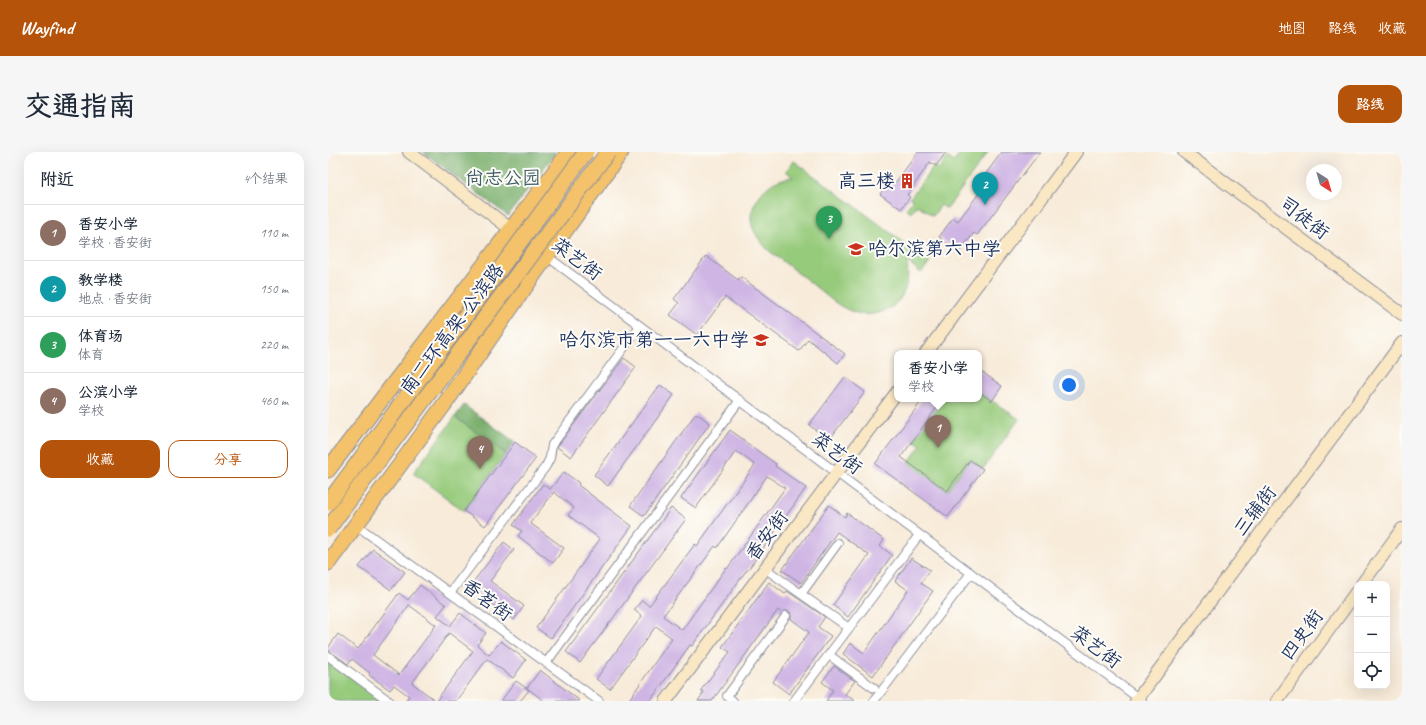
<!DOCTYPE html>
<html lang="zh">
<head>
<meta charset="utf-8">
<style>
  :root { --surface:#fff; --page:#f6f6f7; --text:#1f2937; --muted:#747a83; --line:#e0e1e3; --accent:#b45309 }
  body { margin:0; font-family:Caveat,"LXGW WenKai TC",sans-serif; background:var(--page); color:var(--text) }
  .controls { position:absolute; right:12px; bottom:12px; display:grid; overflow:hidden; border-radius:8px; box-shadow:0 4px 16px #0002 }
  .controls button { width:36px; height:36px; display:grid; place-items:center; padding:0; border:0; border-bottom:1px solid var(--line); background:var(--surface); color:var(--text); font:20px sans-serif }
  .compass { position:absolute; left:978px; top:12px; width:36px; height:36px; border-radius:50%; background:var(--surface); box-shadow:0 4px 16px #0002; rotate:143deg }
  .you { position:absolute; left:741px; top:233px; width:14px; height:14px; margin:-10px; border:3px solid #fff; border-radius:50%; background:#1a73e8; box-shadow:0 0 0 6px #1a73e833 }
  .badge { display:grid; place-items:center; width:26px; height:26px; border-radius:50%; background:var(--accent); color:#fff; font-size:13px; font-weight:700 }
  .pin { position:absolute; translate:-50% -33px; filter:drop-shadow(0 1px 2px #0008) }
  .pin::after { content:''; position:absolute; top:21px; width:14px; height:12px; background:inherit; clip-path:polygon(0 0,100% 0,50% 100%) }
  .popup { position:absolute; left:566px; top:198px; width:88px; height:52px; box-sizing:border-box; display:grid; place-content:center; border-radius:8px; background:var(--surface); filter:drop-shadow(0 1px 3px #0005); font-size:13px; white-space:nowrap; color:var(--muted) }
  .popup b { font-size:15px; color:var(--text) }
  .popup::after { content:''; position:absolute; left:50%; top:100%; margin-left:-8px; border:8px solid transparent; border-top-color:var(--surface) }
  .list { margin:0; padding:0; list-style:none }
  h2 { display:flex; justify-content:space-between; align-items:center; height:52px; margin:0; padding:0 16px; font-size:17px }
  h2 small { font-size:13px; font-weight:400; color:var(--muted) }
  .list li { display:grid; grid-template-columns:26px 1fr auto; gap:12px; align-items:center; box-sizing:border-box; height:56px; padding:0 16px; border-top:1px solid var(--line) }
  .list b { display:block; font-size:15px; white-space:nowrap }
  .list p { margin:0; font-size:13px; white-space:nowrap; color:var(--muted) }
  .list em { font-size:13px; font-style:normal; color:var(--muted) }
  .actions { display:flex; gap:8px; padding:12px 16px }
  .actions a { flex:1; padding:9px 0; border:1px solid var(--accent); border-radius:12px; text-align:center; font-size:14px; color:var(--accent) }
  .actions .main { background:var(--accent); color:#fff }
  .icon { flex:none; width:22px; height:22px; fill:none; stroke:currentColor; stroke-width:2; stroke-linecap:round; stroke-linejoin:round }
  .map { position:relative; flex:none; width:1074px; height:549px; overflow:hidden; border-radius:12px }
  header { display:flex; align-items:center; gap:24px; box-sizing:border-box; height:56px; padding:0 20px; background:var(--accent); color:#fff }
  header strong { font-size:19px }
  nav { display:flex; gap:22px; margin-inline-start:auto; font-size:14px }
  .intro { display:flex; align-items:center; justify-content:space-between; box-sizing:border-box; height:96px; padding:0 24px }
  h1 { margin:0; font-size:28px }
  .button { padding:10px 18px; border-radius:12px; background:var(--accent); color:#fff; font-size:14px; font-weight:700 }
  main { display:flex; gap:24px; padding:0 24px }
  aside { flex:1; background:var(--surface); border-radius:12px; box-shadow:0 4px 16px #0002 }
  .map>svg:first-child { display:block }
  .green { fill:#97cb7c; stroke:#597d6d }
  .forest { fill:#79af6c; stroke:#4a6f65 }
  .building { fill:#cfb5e4; fill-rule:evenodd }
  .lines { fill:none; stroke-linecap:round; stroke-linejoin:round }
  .street-casing { stroke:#8a8d9c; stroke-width:10 }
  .secondary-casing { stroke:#8a8d9c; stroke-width:14 }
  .highway-casing { stroke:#8a8d9c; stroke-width:17 }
  .street { stroke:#fff; stroke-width:8 }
  .secondary { stroke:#fae7c3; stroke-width:12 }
  .highway { stroke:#f3c26a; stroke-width:15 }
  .highway-bridge-casing { stroke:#8a8d9c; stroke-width:17; stroke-linecap:butt }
  .highway-bridge { stroke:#f3c26a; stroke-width:15 }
  .labels { text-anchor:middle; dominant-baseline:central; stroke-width:4; stroke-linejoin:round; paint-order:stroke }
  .park-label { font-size:19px; fill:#405e67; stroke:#fdfcf7 }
  .poi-label { font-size:19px; fill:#1b2f5e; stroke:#fdfcf7; text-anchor:end }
  .street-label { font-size:19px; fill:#1b2f5e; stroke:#fdfcf7 }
</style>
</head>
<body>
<header>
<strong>Wayfind</strong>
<nav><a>地图</a><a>路线</a><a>收藏</a></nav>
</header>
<div class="intro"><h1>交通指南</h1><a class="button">路线</a></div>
<main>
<aside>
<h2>附近<small>4个结果</small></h2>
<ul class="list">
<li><span class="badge" style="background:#8d6e63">1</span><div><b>香安小学</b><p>学校 · 香安街</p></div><em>110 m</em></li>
<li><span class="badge" style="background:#0f9aa8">2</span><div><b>教学楼</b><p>地点 · 香安街</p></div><em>150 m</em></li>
<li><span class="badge" style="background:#2e9e5b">3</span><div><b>体育场</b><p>体育</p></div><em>220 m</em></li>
<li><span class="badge" style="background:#8d6e63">4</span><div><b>公滨小学</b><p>学校</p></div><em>460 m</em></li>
</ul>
<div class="actions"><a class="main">收藏</a><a>分享</a></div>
</aside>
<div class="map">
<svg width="1074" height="549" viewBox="0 0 1074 549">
  <rect width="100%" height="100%" fill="#fdfcf7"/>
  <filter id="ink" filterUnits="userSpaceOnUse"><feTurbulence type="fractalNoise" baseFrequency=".025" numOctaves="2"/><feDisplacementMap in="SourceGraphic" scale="8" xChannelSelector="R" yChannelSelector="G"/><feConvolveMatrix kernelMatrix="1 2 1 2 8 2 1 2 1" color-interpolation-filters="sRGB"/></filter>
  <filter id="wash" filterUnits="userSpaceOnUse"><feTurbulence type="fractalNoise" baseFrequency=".012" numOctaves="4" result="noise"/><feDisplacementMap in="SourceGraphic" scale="16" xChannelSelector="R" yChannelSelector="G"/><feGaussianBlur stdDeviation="0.9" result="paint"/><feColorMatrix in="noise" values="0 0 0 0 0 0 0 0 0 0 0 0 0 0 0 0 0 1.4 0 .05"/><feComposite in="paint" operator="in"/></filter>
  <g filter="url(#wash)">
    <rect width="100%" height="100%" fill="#f8ebd9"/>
    <path class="green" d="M633,0H660L619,57L613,53L605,64L589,53L583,61L578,57L585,48L582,46L606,14L611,17L619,5L626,10Z
      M466,9L602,110L593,121L579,109C581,127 579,142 565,154C556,160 543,164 533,162C514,159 498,143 483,131C469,120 454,109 439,97C432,89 424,79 423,68C422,54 435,36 447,30C453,27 459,26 465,25L458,19Z
      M651,240L691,267L655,317L642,308L619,339L580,311L593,293L585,288L615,247H651Z
      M127,265L178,302L136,359L85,321Z
      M0,507L54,549H0Z"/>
    <path class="forest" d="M95,0H228L180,64Z
      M136,253L187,290L178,302L127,265Z"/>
    <g id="blocks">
      <path class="building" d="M590,0H618L608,14L602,10L579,43L582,45L573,57L552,42L562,28L567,31Z
        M674,0H712L649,83L646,81L631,100L611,85L625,66L630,69L652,40L647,36Z
        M378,104L410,128L413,125L517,202L510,211L480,187L471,199L397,145L369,183L342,163L351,151L346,147Z
        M296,206L308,215L243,305L229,295Z
        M651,218L674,234L664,249L651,240Z
        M517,225L537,240L501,288L481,273Z
        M332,233L346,243L280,334L266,323Z
        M595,247H615L573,305L619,339L642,308L655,317L620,365L547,312Z
        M368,261L382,271L316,364L302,354Z
        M402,278L416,288V289L448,312L447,314L478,336L419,419H418L364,494L362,493L322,549H300L344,486L328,474L282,537L268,527L314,464L306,458L314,448L321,454L367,392L369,394L427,313L408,299L368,356L353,346ZM439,324L457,336L399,417L398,416L354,478L335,464L387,394L389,396Z
        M187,290L208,306L157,374L136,359Z
        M236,320L251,331L250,333L304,374L223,486L208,476L272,387L240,363L246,356L226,340L202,371L236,396L225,411L190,384L194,379L185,373L215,332L222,337Z
        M501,353L517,365L519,361L556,388L552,394L564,403L520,465L505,453L541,403L509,380L473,431L454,418Z
        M343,356L358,367L252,511L238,500Z
        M176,390L186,398L162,429L196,454L186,468L150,442L154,437L145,430Z
        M45,397L77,420L63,438L31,415Z
        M583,406L602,418L593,431L605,439L545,524L515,502L522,491L536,501L580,438L567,429Z
        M441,430L457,442L459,439L497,465L490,475L503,484L461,542L445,530L481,480L463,467V462L461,459H456L454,461L450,458L384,549H370L376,540L373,538L402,500L394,495Z
        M92,433L118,453L109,464L122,474L132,461L158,481L149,493L161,503L173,489L198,508L185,526L159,507L128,549H108L145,499L121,481L84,531L108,549H78L81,544L66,533L62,538L41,523L42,521L24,507L20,512L0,498V496L10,482L30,497L71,441L80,448ZM81,453L108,473L71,523L45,503Z
        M506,514L527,529L517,542L527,549H498L505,538L494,530Z
        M212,518L252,549H216L199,536Z
        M188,529L201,538L192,549H173Z"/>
    </g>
  </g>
  <g filter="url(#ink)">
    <use href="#blocks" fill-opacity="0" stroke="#8a8d9c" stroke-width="1"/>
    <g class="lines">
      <defs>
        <path id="street" d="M192,84L814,549
          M28,373L271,549
          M442,420L521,476
          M122,441L218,314L222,306L224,293L312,174
          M473,442L510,391
          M501,503L546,536
          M0,504L61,549
          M218,511L412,248
          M405,549L399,544L458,464
          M466,549L591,383
          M546,549L643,421"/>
        <path id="secondary" d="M81,0L184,78
          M856,0L1074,162
          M598,201L748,0
          M1034,432L1074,377
          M338,549L569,240
          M808,549L1074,191
          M949,549L1029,439"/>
        <path id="highway" d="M0,318C80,212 162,107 241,0
          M0,411L118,250L204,125L293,0"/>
      </defs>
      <use href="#street" class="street-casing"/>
      <use href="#secondary" class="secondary-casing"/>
      <use href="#highway" class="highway-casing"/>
      <use href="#street" class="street"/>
      <use href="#secondary" class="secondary"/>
      <use href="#highway" class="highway"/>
      <defs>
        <path id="highway-bridge" d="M0,351L258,0
          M0,377L280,0"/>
      </defs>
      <use href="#highway-bridge" class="highway-bridge-casing"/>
      <use href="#highway-bridge" class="highway-bridge"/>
    </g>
  </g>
  <defs>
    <symbol id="building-bare" viewBox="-9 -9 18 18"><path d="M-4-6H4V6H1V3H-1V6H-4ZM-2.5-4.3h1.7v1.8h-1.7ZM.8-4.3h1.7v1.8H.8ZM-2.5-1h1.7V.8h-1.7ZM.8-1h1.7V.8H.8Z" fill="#c8321e" stroke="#fdfcf7" stroke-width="2.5" paint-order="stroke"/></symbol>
    <symbol id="school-bare" viewBox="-9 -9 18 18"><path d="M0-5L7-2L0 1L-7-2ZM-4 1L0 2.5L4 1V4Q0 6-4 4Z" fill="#c8321e" stroke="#fdfcf7" stroke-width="2.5" paint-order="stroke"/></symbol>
  </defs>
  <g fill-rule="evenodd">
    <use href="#building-bare" x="568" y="18" width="22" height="22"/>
    <use href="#school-bare" x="517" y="86" width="22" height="22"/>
    <use href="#school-bare" x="422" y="177" width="22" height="22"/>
  </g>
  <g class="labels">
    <g class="park-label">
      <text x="175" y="26">尚志公园</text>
    </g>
    <g class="poi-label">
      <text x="567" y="29">高三楼</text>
      <text x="540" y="97" text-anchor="start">哈尔滨第六中学</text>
      <text x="421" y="188">哈尔滨市第一一六中学</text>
    </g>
    <g class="street-label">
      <text transform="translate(976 66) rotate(37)">司徒街</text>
      <text transform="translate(249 107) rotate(37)">菜艺街</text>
      <text transform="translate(124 177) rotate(-53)">南二环高架-公滨路</text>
      <text transform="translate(509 301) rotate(37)">菜艺街</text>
      <text transform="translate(927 359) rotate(-53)">三辅街</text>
      <text transform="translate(439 384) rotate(-53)">香安街</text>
      <text transform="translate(159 448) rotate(36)">香茗街</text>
      <text transform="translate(974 483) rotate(-54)">四史街</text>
      <text transform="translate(768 495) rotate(37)">菜艺街</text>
    </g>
  </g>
</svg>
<div class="controls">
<button>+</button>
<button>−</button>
<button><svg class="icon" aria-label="locate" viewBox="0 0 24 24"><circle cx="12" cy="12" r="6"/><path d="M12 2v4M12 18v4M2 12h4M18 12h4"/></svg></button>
</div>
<svg class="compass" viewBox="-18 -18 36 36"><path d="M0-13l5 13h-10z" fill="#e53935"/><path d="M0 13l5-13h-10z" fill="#747a83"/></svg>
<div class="you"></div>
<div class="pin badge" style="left:610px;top:296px;background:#8d6e63">1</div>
<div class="popup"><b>香安小学</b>学校</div>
<div class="pin badge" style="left:657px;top:53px;background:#0f9aa8">2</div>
<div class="pin badge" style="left:501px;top:87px;background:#2e9e5b">3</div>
<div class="pin badge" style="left:152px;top:317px;background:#8d6e63">4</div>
</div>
</main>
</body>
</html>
